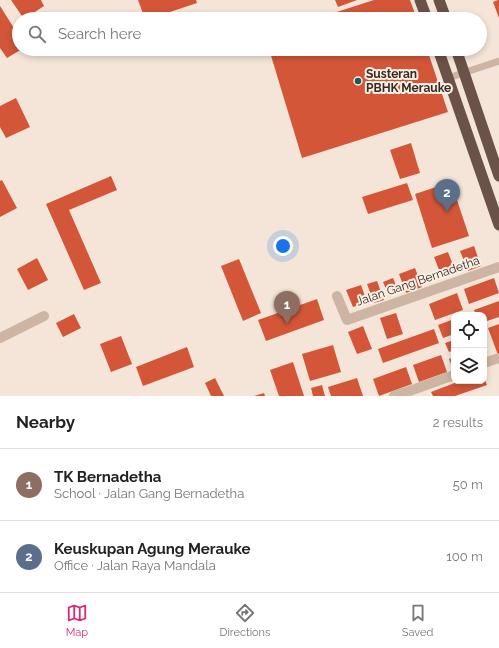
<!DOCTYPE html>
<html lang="en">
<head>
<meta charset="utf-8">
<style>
  :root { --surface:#fff; --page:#f2f2f2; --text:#222; --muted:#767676; --line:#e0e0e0; --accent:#db2777 }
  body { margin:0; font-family:Raleway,sans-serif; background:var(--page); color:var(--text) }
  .controls { position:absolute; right:12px; bottom:12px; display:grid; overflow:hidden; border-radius:8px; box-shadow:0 2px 6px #0003 }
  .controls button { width:36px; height:36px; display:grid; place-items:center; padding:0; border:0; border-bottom:1px solid var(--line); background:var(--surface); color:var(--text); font:20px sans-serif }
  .you { position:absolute; left:283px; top:246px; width:14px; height:14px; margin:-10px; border:3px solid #fff; border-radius:50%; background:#1a73e8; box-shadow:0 0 0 6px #1a73e833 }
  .badge { display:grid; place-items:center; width:26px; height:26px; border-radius:50%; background:var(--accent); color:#fff; font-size:13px; font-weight:700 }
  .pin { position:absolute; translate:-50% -33px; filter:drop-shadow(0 1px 2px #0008) }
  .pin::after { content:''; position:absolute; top:21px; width:14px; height:12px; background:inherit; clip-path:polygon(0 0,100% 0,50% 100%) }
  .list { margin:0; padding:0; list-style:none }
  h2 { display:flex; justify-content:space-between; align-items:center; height:52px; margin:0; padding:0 16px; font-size:17px }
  h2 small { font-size:13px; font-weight:400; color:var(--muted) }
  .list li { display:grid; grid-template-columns:26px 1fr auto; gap:12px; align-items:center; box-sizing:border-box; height:72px; padding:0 16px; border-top:1px solid var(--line) }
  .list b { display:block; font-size:15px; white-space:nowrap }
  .list p { margin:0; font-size:13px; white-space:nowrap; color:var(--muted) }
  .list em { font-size:13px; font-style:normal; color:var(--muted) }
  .icon { flex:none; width:22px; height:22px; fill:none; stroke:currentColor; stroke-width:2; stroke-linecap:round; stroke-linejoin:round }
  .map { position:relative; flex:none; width:499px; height:396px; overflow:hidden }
  .search { position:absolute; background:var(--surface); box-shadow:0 2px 6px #0003; left:12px; right:12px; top:12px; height:44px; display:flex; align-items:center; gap:10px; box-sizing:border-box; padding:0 14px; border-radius:22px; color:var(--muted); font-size:15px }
  .sheet { height:196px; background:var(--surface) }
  nav { display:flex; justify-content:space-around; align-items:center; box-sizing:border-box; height:56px; border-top:1px solid var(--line); background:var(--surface); font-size:11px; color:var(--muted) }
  nav a { display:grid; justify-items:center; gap:2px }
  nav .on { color:var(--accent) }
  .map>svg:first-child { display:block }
  .building { fill:#d25637 }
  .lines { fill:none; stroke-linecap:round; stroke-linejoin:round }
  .service { stroke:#cdb4a3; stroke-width:7 }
  .minor { stroke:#cdb4a3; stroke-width:10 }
  .trunk { stroke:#6a5248; stroke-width:11 }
  .poi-dot { fill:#175b5c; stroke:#fbf0e4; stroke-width:1.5 }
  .labels { text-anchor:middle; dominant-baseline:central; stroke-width:4; stroke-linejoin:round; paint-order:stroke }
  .poi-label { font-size:12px; font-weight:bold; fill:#372a26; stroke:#fbf0e4; text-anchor:start }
  .street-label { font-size:12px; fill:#372a26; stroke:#fbf0e4 }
</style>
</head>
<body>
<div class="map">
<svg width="499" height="396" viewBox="0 0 499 396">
  <rect width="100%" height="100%" fill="#f4e5d8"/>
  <path class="building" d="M11,0H41L44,6L24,19Z
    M138,0H196L197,3L149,19H145Z
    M335,0H357L338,7Z
    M374,0H410L417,19H315Z
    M498,0H499V18L493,2Z
    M0,6L19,36V49H22L7,58L0,48Z
    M269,49H427L448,112L302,158Z
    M16,98L30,127L6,138L0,127V106Z
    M411,143L420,173L400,179L390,150Z
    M111,176L117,190L69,210L101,283L84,290L46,204Z
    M2,180L17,208L0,217V181Z
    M451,182L469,236L432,248L415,194Z
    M407,183L413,200L368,214L362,197Z
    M474,246L481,266L468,271L460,251Z
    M448,252L455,270L441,275L434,257Z
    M37,258L48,280L28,290L17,269Z
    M239,259L261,313L243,321L221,266Z
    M415,268L422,287L406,293L399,274Z
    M393,278L399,293L389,296L383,282Z
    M494,278L499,293L469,304L464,289Z
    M377,281L384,300L374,303L367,284Z
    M361,285L367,302L353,307L346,290Z
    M457,293L463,310L435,320L429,304Z
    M317,299L324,320L266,341L258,320Z
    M499,301V317L484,322V315H476L474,310Z
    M396,313L403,334L387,339L380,318Z
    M74,314L81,328L63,337L56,323Z
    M454,319V334L443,338L438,325Z
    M499,324V354L498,355L488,328Z
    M363,326L372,349L357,354L348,332Z
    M434,329L439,343L383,363L378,349Z
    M121,336L132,364L111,372L100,344Z
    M454,340V350L449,352L445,343Z
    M333,345L341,372L310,381L302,354Z
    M187,347L194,367L143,386L136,367Z
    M441,355L447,372L419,382L413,365Z
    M454,357V372L449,359Z
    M293,362L304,396H279L270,370Z
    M406,367L412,384L379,396L373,379Z
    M215,378L224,396H211L205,383Z
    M357,378L363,396H331L328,387Z
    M484,378L487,385L455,396H433L431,392L460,381H484Z
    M322,385L325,396H313L311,388Z
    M264,393L265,396H254Z"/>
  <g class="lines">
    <path class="service" d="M448,78L499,61"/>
    <path class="minor" d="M337,296L347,320L499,267
      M0,338L44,316
      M484,363L499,358
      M394,396L415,389L454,375"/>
    <path class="trunk" d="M420,0L427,19
      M439,0L446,19
      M438,49L499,225
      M456,49L499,176"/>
  </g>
  <circle class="poi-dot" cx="358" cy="81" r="4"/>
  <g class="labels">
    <g class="poi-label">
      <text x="366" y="74">Susteran<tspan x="366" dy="14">PBHK Merauke</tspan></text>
    </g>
    <g class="street-label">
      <text transform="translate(418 281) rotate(-19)">Jalan Gang Bernadetha</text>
    </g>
  </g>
</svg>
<div class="controls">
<button><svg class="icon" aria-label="locate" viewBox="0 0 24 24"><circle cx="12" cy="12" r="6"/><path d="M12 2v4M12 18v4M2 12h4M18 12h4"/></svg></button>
<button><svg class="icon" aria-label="layers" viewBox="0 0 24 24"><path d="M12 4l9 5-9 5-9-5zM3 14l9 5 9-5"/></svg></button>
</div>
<div class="you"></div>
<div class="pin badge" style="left:287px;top:324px;background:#8d6e63">1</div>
<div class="pin badge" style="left:447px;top:212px;background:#5c6f8a">2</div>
<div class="search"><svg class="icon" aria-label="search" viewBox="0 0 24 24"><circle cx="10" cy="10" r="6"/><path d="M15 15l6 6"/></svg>Search here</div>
</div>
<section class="sheet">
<h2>Nearby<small>2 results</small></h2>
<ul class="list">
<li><span class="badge" style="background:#8d6e63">1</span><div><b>TK Bernadetha</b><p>School · Jalan Gang Bernadetha</p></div><em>50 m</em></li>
<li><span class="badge" style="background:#5c6f8a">2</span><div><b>Keuskupan Agung Merauke</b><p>Office · Jalan Raya Mandala</p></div><em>100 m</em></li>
</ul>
</section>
<nav>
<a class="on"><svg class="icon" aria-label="map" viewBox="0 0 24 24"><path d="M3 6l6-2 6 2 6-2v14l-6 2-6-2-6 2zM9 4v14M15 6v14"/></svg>Map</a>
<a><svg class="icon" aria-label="directions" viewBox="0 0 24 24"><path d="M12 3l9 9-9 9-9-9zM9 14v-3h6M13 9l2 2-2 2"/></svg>Directions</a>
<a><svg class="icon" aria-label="saved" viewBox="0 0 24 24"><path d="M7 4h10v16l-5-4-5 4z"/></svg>Saved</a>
</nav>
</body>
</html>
